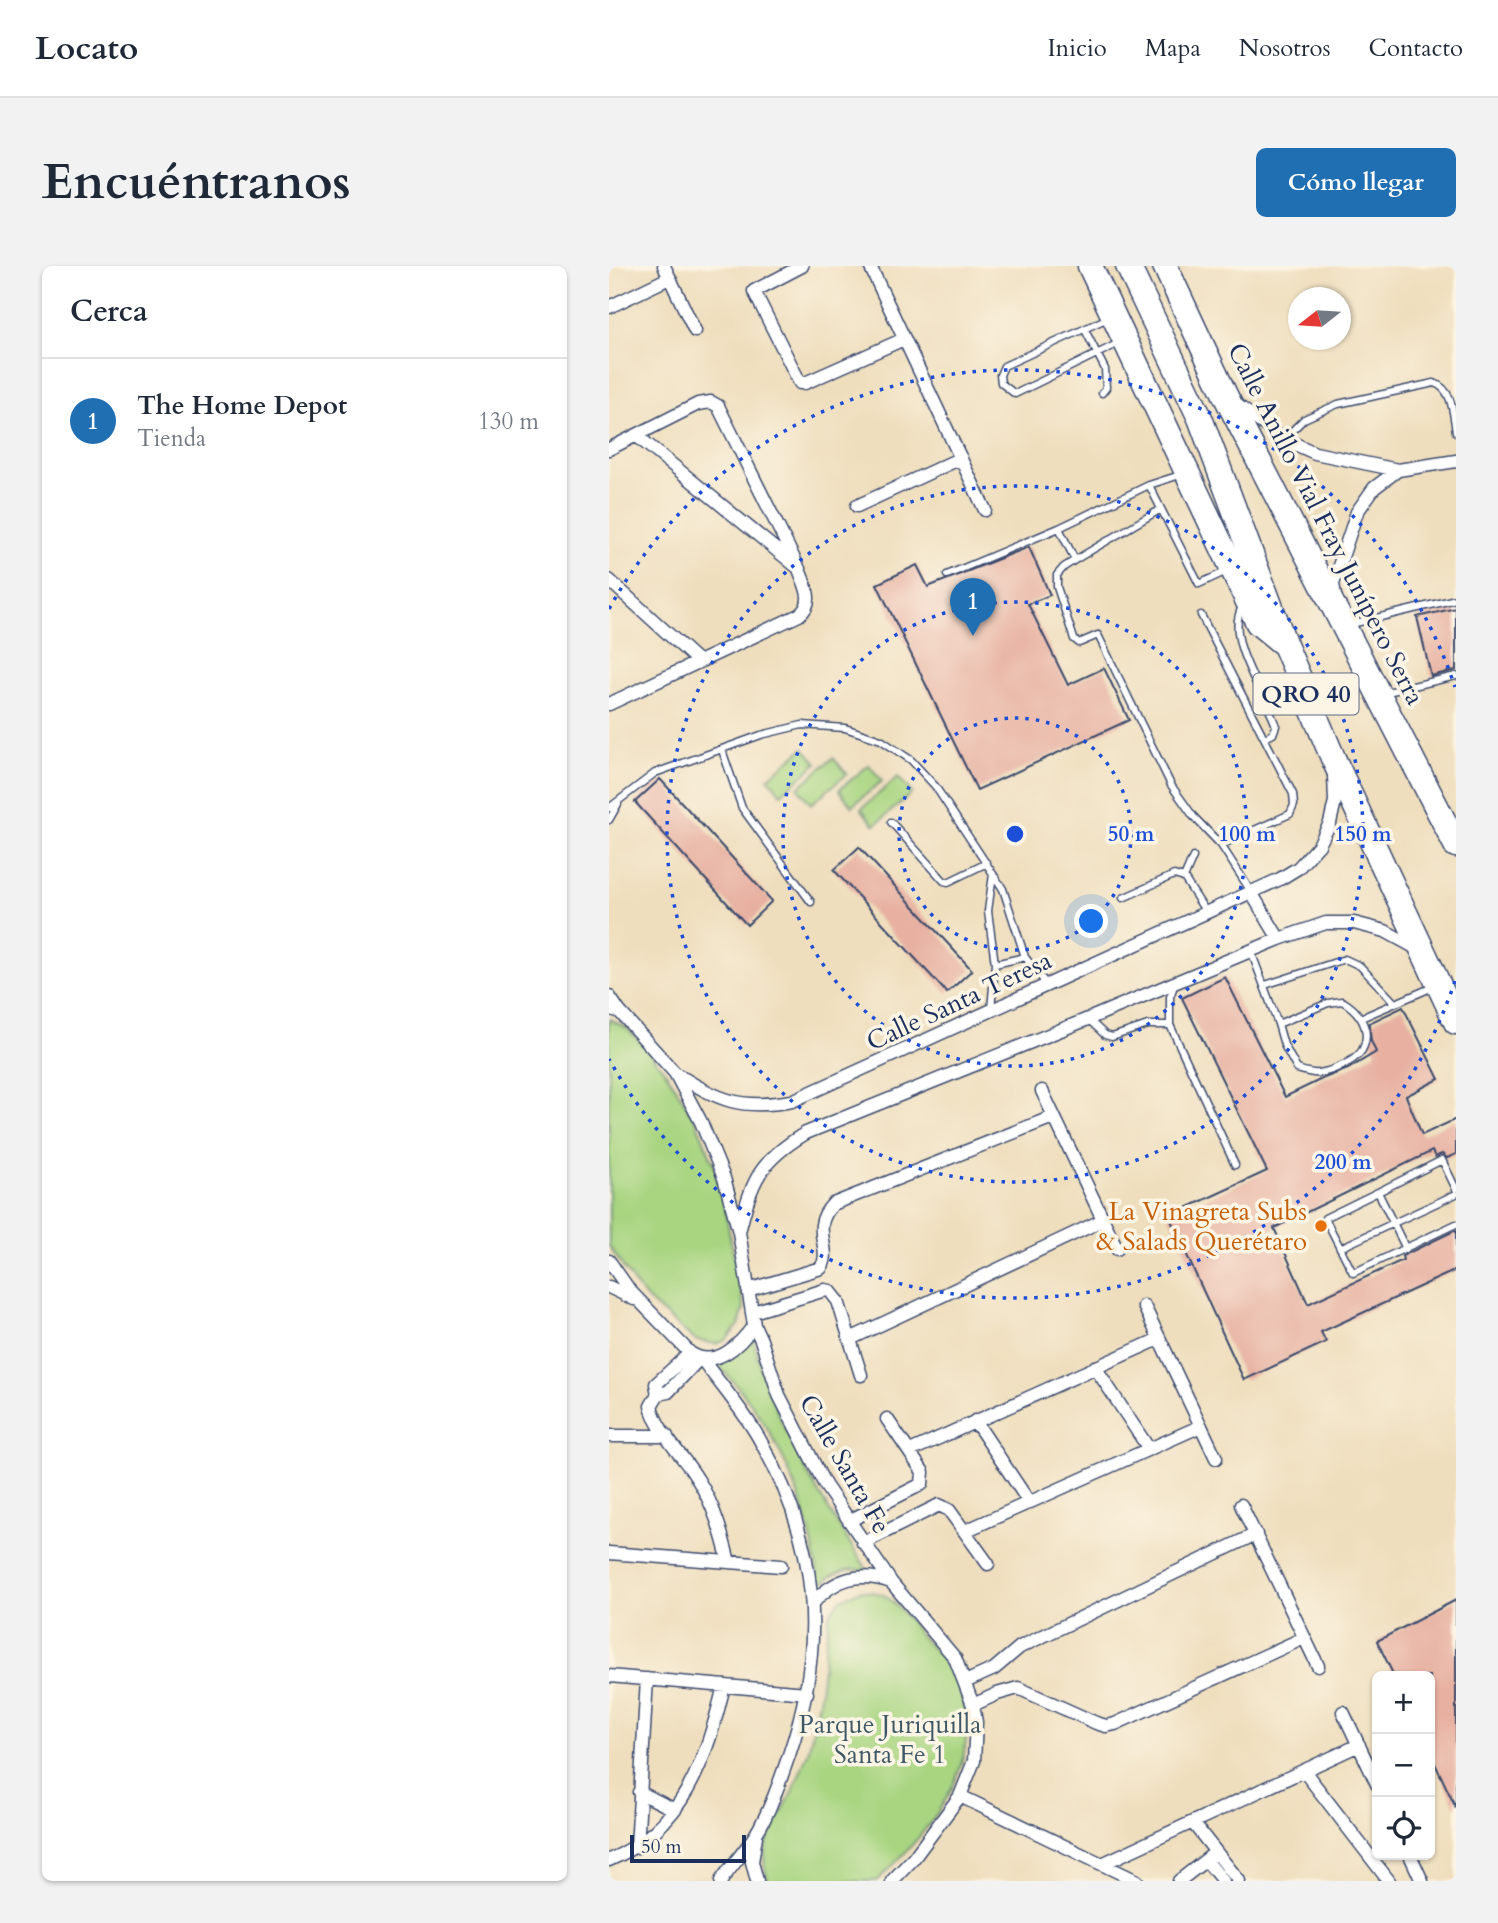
<!DOCTYPE html>
<html lang="es">
<head>
<meta charset="utf-8">
<style>
  :root { --surface:#fff; --page:#f2f2f3; --text:#1f2937; --muted:#747a83; --line:#e0e1e3; --accent:#1f6fb2 }
  body { margin:0; font-family:Cardo,serif; background:var(--page); color:var(--text) }
  .controls { position:absolute; right:21px; bottom:21px; display:grid; overflow:hidden; border-radius:10px; box-shadow:0 2px 5px #0004 }
  .controls button { width:63px; height:63px; display:grid; place-items:center; padding:0; border:0; border-bottom:2px solid var(--line); background:var(--surface); color:var(--text); font:35px sans-serif }
  .compass { position:absolute; left:679px; top:21px; width:63px; height:63px; border-radius:50%; background:var(--surface); box-shadow:0 2px 5px #0004; rotate:253deg }
  .scale { position:absolute; left:21px; bottom:18px; width:116px; box-sizing:border-box; padding-left:7px; border:4px solid #1b2f5e; border-top:0; font-size:19px; line-height:24px; white-space:nowrap; color:#1b2f5e; -webkit-text-stroke:5px #fcf5e5; paint-order:stroke }
  .you { position:absolute; left:483px; top:656px; width:24px; height:24px; margin:-18px; border:5px solid #fff; border-radius:50%; background:#1a73e8; box-shadow:0 0 0 10px #1a73e833 }
  .badge { display:grid; place-items:center; width:46px; height:46px; border-radius:50%; background:var(--accent); color:#fff; font-size:23px; font-weight:700 }
  .pin { position:absolute; translate:-50% -58px; filter:drop-shadow(0 2px 4px #0008) }
  .pin::after { content:''; position:absolute; top:37px; width:24px; height:21px; background:inherit; clip-path:polygon(0 0,100% 0,50% 100%) }
  .list { margin:0; padding:0; list-style:none }
  h2 { display:flex; justify-content:space-between; align-items:center; height:91px; margin:0; padding:0 28px; font-size:30px }
  h2 small { font-size:23px; font-weight:400; color:var(--muted) }
  .list li { display:grid; grid-template-columns:46px 1fr auto; gap:21px; align-items:center; box-sizing:border-box; height:126px; padding:0 28px; border-top:2px solid var(--line) }
  .list b { display:block; font-size:26px; white-space:nowrap }
  .list p { margin:0; font-size:23px; white-space:nowrap; color:var(--muted) }
  .list em { font-size:23px; font-style:normal; color:var(--muted) }
  .icon { flex:none; width:38px; height:38px; fill:none; stroke:currentColor; stroke-width:2; stroke-linecap:round; stroke-linejoin:round }
  .map { position:relative; flex:none; width:847px; height:1615px; overflow:hidden; border-radius:10px }
  header { display:flex; align-items:center; gap:42px; box-sizing:border-box; height:98px; padding:0 35px; background:var(--surface); border-bottom:2px solid var(--line) }
  header strong { font-size:33px }
  nav { display:flex; gap:38px; margin-inline-start:auto; font-size:24px }
  .intro { display:flex; align-items:center; justify-content:space-between; box-sizing:border-box; height:168px; padding:0 42px }
  h1 { margin:0; font-size:49px }
  .button { padding:18px 32px; border-radius:10px; background:var(--accent); color:#fff; font-size:24px; font-weight:700 }
  main { display:flex; gap:42px; padding:0 42px }
  aside { flex:1; background:var(--surface); border-radius:10px; box-shadow:0 2px 5px #0004 }
  .map>svg:first-child { display:block }
  .green { fill:#a9d581; stroke:#628270; stroke-width:2 }
  .building { fill:#e7b0a0 }
  .lines { fill:none; stroke-linecap:round; stroke-linejoin:round }
  .lane-casing { stroke:#3b496c; stroke-width:9 }
  .street-casing { stroke:#3b496c; stroke-width:15 }
  .highway-casing { stroke:#3b496c; stroke-width:27 }
  .lane { stroke:#fff; stroke-width:6 }
  .street { stroke:#fff; stroke-width:12 }
  .highway { stroke:#fff; stroke-width:24 }
  .ring { fill:none; stroke:#1d4ed8; stroke-width:3.5; stroke-dasharray:3.5 7 }
  .food-dot { fill:#e8710a; stroke:#fcf5e5; stroke-width:2.5 }
  .labels { text-anchor:middle; dominant-baseline:central; stroke-width:7; stroke-linejoin:round; paint-order:stroke }
  .shield { fill:#fcf5e5; stroke:#5e6a86; stroke-width:2 }
  .shield-label { font-size:24px; font-weight:bold; fill:#1b2f5e }
  .street-label { font-size:26px; fill:#1b2f5e; stroke:#fcf5e5 }
  .food-label { font-size:26px; fill:#c56008; stroke:#fcf5e5; text-anchor:end }
  .park-label { font-size:26px; fill:#3e5867; stroke:#fcf5e5 }
  .centre { fill:#1d4ed8; stroke:#fcf5e5; stroke-width:3.5 }
  .ring-label { font-size:21px; text-anchor:middle; font-weight:bold; fill:#1d4ed8; stroke:#fcf5e5; stroke-width:7; stroke-linejoin:round; paint-order:stroke }
</style>
</head>
<body>
<header>
<strong>Locato</strong>
<nav><a>Inicio</a><a>Mapa</a><a>Nosotros</a><a>Contacto</a></nav>
</header>
<div class="intro"><h1>Encuéntranos</h1><a class="button">Cómo llegar</a></div>
<main>
<aside>
<h2>Cerca<small></small></h2>
<ul class="list">
<li><span class="badge">1</span><div><b>The Home Depot</b><p>Tienda</p></div><em>130 m</em></li>
</ul>
</aside>
<div class="map">
<svg width="847" height="1615" viewBox="0 0 847 1615">
  <rect width="100%" height="100%" fill="#fcf5e5"/>
  <filter id="ink" filterUnits="userSpaceOnUse"><feTurbulence type="fractalNoise" baseFrequency=".0143" numOctaves="2"/><feDisplacementMap in="SourceGraphic" scale="14" xChannelSelector="R" yChannelSelector="G"/><feConvolveMatrix kernelMatrix="1 2 1 2 8 2 1 2 1" color-interpolation-filters="sRGB"/></filter>
  <filter id="wash" filterUnits="userSpaceOnUse"><feTurbulence type="fractalNoise" baseFrequency=".00686" numOctaves="4" result="noise"/><feDisplacementMap in="SourceGraphic" scale="28" xChannelSelector="R" yChannelSelector="G"/><feGaussianBlur stdDeviation="1.57" result="paint"/><feColorMatrix in="noise" values="0 0 0 0 0 0 0 0 0 0 0 0 0 0 0 0 0 1.4 0 .05"/><feComposite in="paint" operator="in"/></filter>
  <g filter="url(#wash)">
    <rect width="100%" height="100%" fill="#efdebd"/>
    <path class="green" d="M195,482L208,497L172,528L159,512Z
      M224,492L238,508L202,538L189,522Z
      M260,499L273,515L243,540L230,524Z
      M289,511L303,527L266,559L252,543Z
      M0,753L18,762L35,780L59,809L87,855L106,901L113,929L135,1042L130,1059L117,1074L107,1078L86,1074L40,1035L27,1020L0,980Z
      M144,1072C164,1157 211,1233 259,1305C239,1300 224,1306 210,1321C202,1240 166,1152 105,1096L126,1090Z
      M252,1324C260,1326 271,1326 278,1331C293,1342 304,1361 316,1375C327,1386 340,1398 346,1412C383,1494 324,1561 268,1615H159L155,1598L157,1579L186,1520L200,1483L210,1436L220,1349L232,1333Z"/>
    <g id="blocks">
      <path class="building" d="M420,281L441,329L419,338L459,419L495,402L520,454L368,524L268,318L308,299L319,321Z
        M847,342V404L822,410L808,351Z
        M51,513L163,635L138,659L26,536Z
        M250,581L363,704L338,727L225,604Z
        M616,711L676,831L715,812L739,803L767,786L762,775L760,757L794,741L830,813L797,830L813,869L847,853V888L838,892L833,888L826,891L823,885L665,962L699,1038L794,994L793,990L847,964V1004L712,1066L717,1076L635,1114L560,950L658,905L573,732Z
        M847,1334V1542L821,1487V1410H785L768,1375Z"/>
    </g>
  </g>
  <g filter="url(#ink)">
    <use href="#blocks" fill-opacity="0" stroke="#3b496c" stroke-width="2"/>
    <g class="lines">
      <defs>
        <path id="lane" d="M499,52L395,100L391,109L392,117L406,128L510,77
          M476,64L496,103L497,122L493,127
          M675,173L695,153L729,138L825,117C844,123 844,148 847,166
          M540,219L571,209
          M450,262L540,219L590,318L618,305
          M466,294L552,243
          M338,309L450,262L466,294L455,301L448,309V321L465,373L470,377L489,369L562,519L584,550L612,579L643,627
          M633,341C615,373 656,428 667,460L664,468L656,472
          M592,349L684,528L685,539L681,548L612,579
          M738,359L847,333
          M774,427L847,410
          M113,484L133,542L202,636
          M0,542L46,507L152,469L193,459L236,462L272,474L302,494L326,520L394,623L416,691L438,719
          M0,554L9,538
          M282,556L335,615L339,616L378,597
          M575,612L584,591
          M514,632L565,609L575,612L597,646
          M642,685L669,758
          M386,698L416,691
          M566,717L561,731V759L626,899
          M656,719L736,693L751,700L786,737
          M733,735C748,743 762,761 755,780C751,794 724,805 710,807C702,808 695,805 688,803L675,779L669,758L719,737Z
          M382,744L386,698L379,645L384,608
          M752,752L824,721
          M479,753L496,769L503,771L539,759H561
          M769,926L716,952L744,1007L847,958
          M731,982L847,928
          M797,983L769,926L833,894L847,923"/>
        <path id="street" d="M55,0L86,65
          M193,0L145,25L191,117H196L295,73
          M261,0L376,244
          M0,41L60,12
          M629,140L675,173L706,187L789,204L847,195
          M28,170L187,300
          M0,183L89,138L102,136L109,140L190,303C196,320 207,336 190,349L0,438
          M248,240L352,192
          M0,314L89,395
          M726,329L724,318L748,246L765,222L789,204
          M643,628L670,673
          M0,730L10,745
          M0,743L10,745L66,807L92,856L115,912L130,966L145,1059C131,1079 106,1104 81,1087L21,1025L0,995
          M66,807C111,835 131,844 183,835L671,613L689,602L710,579L721,557L726,535L725,510
          M433,825L508,983
          M130,966C143,914 150,895 197,867L479,753L670,673L717,657H745L776,665L809,683
          M0,1021L25,1033
          M139,1024L212,1002C225,982 199,964 224,938L444,851
          M535,1040L607,1192
          M144,1046L216,1024L221,1025L229,1035L252,1109
          M145,1059L152,1074L170,1129L216,1219L282,1316L346,1392L364,1439L367,1456L365,1495L351,1530L304,1593L283,1615
          M241,1073L494,954
          M81,1087L47,1118L49,1128L42,1140C49,1168 75,1190 89,1214C105,1239 113,1268 120,1296
          M93,1093C113,1121 136,1146 152,1176C210,1278 218,1378 180,1489C171,1515 161,1545 147,1568C137,1584 123,1599 112,1615
          M486,1101L540,1183
          M49,1128L59,1126L90,1093
          M366,1155L420,1236
          M0,1170H58
          M301,1185L550,1073
          M632,1239L709,1400
          M240,1255L313,1218L314,1206L278,1153
          M356,1265L592,1160
          M254,1277L330,1239L340,1244L379,1298
          M0,1287L172,1300
          M203,1338C225,1312 250,1305 282,1316
          M0,1410L198,1427
          M356,1416L385,1403L411,1381L647,1268
          M364,1439L388,1428L409,1422L487,1457L497,1460L506,1458L695,1372
          M734,1446L768,1518
          M695,1505L780,1615
          M30,1526L66,1544
          M351,1530L528,1615
          M584,1557L630,1615
          M147,1570L143,1596L148,1615
          M28,1581L38,1413
          M801,1589L813,1615
          M0,1594C76,1562 97,1493 115,1420
          M597,1594L614,1615
          M493,1598L750,1479
          M570,1615L607,1586"/>
        <path id="highway" d="M481,0L649,357L676,379
          M519,0L591,152L676,379L724,492L847,756
          M556,0L617,131L847,579"/>
      </defs>
      <use href="#lane" class="lane-casing"/>
      <use href="#street" class="street-casing"/>
      <use href="#highway" class="highway-casing"/>
      <use href="#lane" class="lane"/>
      <use href="#street" class="street"/>
      <use href="#highway" class="highway"/>
    </g>
  </g>
  <g class="ring">
    <circle cx="406" cy="568" r="116"/>
    <circle cx="406" cy="568" r="232"/>
    <circle cx="406" cy="568" r="348"/>
    <path d="M846 715A464 464 0 0 1 0 793M0 343A464 464 0 0 1 846 421"/>
  </g>
  <circle class="food-dot" cx="712" cy="960" r="7"/>
  <g class="labels">
    <rect class="shield" x="644.5" y="407.5" width="105" height="41" rx="5"/>
    <g class="shield-label">
      <text x="697" y="428">QRO 40</text>
    </g>
    <g class="street-label">
      <text transform="translate(717 258) rotate(63)">Calle Anillo Vial Fray Junípero Serra</text>
      <text transform="translate(350 735) rotate(-25)">Calle Santa Teresa</text>
      <text transform="translate(236 1198) rotate(60)">Calle Santa Fe</text>
    </g>
    <g class="food-label">
      <text x="698" y="945">La Vinagreta Subs<tspan x="698" dy="30">&amp; Salads Querétaro</tspan></text>
    </g>
    <g class="park-label">
      <text x="281" y="1458">Parque Juriquilla<tspan x="281" dy="30">Santa Fe 1</tspan></text>
    </g>
  </g>
  <circle cx="406" cy="568" r="10" class="centre"/>
  <g class="ring-label">
    <text x="522" y="575">50 m</text>
    <text x="638" y="575">100 m</text>
    <text x="754" y="575">150 m</text>
    <text x="734" y="903">200 m</text>
  </g>
</svg>
<div class="controls">
<button>+</button>
<button>−</button>
<button><svg class="icon" aria-label="locate" viewBox="0 0 24 24"><circle cx="12" cy="12" r="6"/><path d="M12 2v4M12 18v4M2 12h4M18 12h4"/></svg></button>
</div>
<svg class="compass" viewBox="-18 -18 36 36"><path d="M0-13l5 13h-10z" fill="#e53935"/><path d="M0 13l5-13h-10z" fill="#747a83"/></svg>
<div class="scale">50 m</div>
<div class="you"></div>
<div class="pin badge" style="left:364px;top:370px">1</div>
</div>
</main>
</body>
</html>
